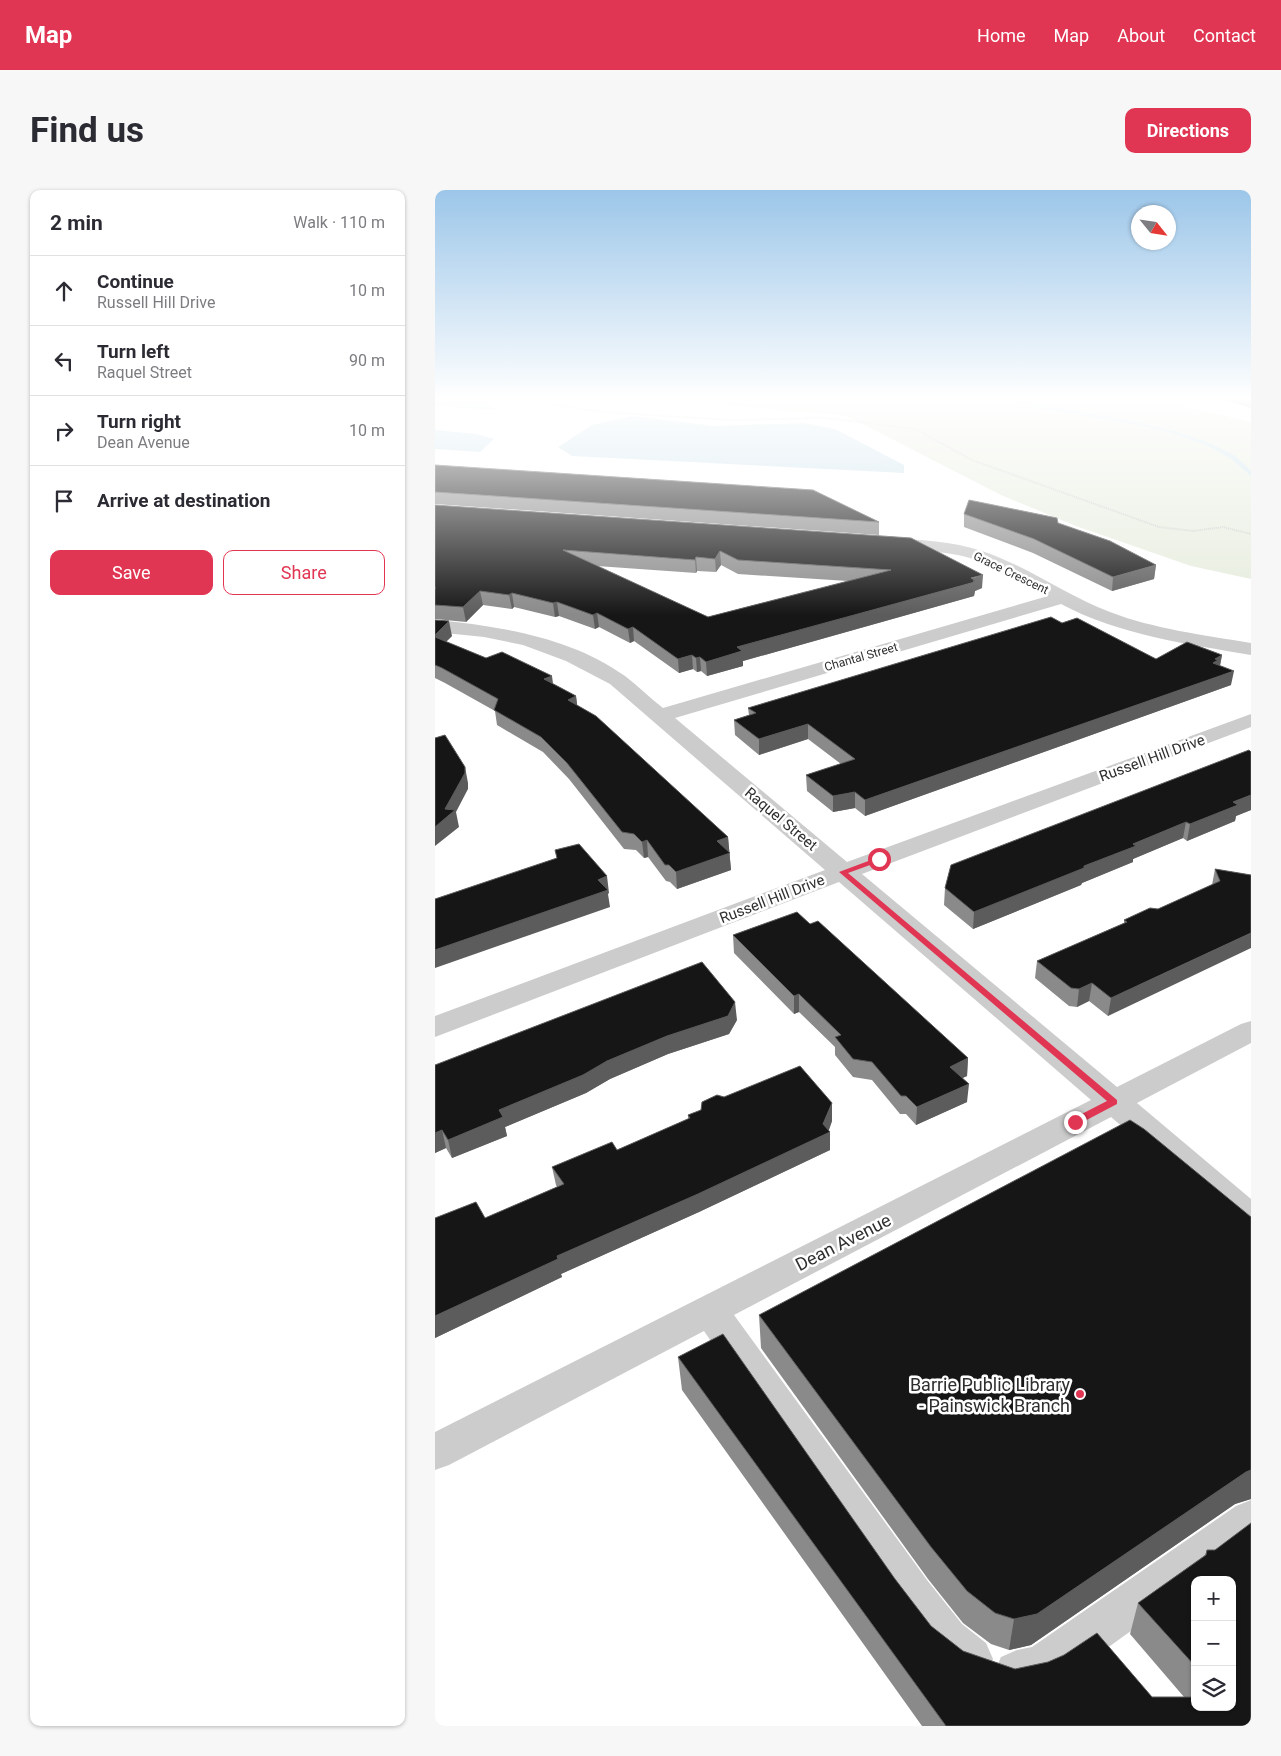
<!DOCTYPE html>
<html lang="en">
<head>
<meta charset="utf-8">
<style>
  :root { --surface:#fff; --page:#f7f7f7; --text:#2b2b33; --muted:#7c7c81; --line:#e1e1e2; --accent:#e13653 }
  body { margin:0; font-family:Roboto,sans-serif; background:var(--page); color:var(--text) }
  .controls { position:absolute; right:15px; bottom:15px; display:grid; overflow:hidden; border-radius:10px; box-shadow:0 1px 4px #0004 }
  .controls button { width:45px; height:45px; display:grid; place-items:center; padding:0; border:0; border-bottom:1px solid var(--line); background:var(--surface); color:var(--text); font:25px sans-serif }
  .compass { position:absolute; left:696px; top:15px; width:45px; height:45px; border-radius:50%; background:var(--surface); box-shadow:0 1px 4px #0004; rotate:120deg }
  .stop { position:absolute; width:15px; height:15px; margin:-11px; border:4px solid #e13653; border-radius:50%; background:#fff }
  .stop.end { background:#e13653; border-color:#fff; box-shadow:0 1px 5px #0008 }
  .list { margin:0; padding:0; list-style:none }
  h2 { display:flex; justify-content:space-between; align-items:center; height:65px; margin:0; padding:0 20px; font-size:21px }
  h2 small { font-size:16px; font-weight:400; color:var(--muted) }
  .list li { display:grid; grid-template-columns:32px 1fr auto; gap:15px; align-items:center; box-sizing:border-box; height:70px; padding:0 20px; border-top:1px solid var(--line) }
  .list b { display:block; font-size:19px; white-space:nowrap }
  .list p { margin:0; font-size:16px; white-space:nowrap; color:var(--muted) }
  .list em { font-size:16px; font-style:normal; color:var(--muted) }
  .actions { display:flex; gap:10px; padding:15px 20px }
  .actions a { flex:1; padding:11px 0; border:1px solid var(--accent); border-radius:10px; text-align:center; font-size:18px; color:var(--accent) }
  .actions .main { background:var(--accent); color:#fff }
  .icon { flex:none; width:28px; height:28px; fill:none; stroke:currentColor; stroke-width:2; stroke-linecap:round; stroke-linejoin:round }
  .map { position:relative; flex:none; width:816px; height:1536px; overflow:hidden; border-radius:10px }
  header { display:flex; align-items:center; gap:30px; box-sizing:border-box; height:70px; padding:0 25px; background:var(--accent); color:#fff }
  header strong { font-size:24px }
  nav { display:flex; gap:28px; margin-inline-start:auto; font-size:18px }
  .intro { display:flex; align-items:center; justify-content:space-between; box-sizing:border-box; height:120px; padding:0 30px }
  h1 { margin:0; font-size:35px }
  .button { padding:12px 22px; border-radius:10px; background:var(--accent); color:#fff; font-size:18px; font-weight:700 }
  main { display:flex; gap:30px; padding:0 30px }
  aside { flex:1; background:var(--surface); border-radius:10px; box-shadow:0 1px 4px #0004 }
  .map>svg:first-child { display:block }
  .green { fill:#e6ecdd }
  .water { fill:#cae1eb }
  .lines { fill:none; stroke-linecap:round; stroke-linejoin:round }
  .stream { fill:#cae1eb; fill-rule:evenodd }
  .path { stroke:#ccc; stroke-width:2; stroke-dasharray:1 1; stroke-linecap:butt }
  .minor { fill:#ccc; fill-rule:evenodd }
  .wall { fill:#8a8a8a; fill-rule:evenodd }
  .shaded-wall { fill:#5c5c5c }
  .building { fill:#161616; stroke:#5c5c5c; fill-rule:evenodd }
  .route { fill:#e13653 }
  .poi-dot { fill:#e13653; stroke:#fff; stroke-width:2 }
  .labels { text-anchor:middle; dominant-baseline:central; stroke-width:5; stroke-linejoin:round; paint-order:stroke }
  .far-street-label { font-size:12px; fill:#2f2f2f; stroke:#fff }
  .street-label { font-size:15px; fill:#2f2f2f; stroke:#fff }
  .near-street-label { font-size:18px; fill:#2f2f2f; stroke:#fff }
  .near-poi-label { font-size:18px; fill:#2f2f2f; stroke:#fff; text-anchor:end }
</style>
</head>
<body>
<header>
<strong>Map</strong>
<nav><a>Home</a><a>Map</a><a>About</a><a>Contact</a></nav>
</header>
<div class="intro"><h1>Find us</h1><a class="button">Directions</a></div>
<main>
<aside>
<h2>2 min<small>Walk · 110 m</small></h2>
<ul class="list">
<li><svg class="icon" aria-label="ahead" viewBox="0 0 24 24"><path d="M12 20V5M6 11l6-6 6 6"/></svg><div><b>Continue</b><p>Russell Hill Drive</p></div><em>10 m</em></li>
<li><svg class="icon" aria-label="left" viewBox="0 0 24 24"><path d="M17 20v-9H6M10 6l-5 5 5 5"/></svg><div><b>Turn left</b><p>Raquel Street</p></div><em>90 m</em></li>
<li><svg class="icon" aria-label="right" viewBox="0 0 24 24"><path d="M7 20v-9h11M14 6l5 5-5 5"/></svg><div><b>Turn right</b><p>Dean Avenue</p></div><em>10 m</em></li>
<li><svg class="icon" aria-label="arrive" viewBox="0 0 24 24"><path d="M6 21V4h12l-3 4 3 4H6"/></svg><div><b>Arrive at destination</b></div></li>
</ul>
<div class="actions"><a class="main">Save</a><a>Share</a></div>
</aside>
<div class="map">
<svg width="816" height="1536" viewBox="0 0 816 1536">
  <rect width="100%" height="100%" fill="#fff"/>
  <path class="green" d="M234,210H722L816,232V389L756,376L641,336L566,305L412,226Z"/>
  <path class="water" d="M0,210H47L61,220L0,216Z
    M197,226L278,236L369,233L400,239L469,275V283L137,266L123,257L157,235Z
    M0,240L41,244L59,249L45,262L0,259Z"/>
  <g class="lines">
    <path class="stream" d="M567,210H578L702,232L739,241L772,252L799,265L816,281V286L795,268L769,254L736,243L702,235L596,217Z"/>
    <path class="path" d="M89,210L168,222L296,230L390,228L480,239L537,270L724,337L758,341L788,337L816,344"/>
    <path class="minor" d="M453,348C485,350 517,351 547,361C592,376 630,405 675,422C719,439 769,445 816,453V465C752,454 684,445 626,414L240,528L412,672L816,524V537L427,684L682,897L806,834L816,831V853L702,913L816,1009V1041L804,1037L676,927L299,1125L492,1390L527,1434L551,1453L558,1469L551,1485L535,1492L519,1485L495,1466L460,1420L269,1141L14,1275L0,1280V1242L656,910L404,692L0,847V826L390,680L175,494L131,471L88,455L49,447L0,442V430C64,436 136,447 190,486C203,496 215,508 228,518L613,406C583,390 551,369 517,364C494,360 470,362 447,357L445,353L447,349Z
      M816,1310V1355L768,1390H760V1395L622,1494L606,1501L582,1506L566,1499L559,1483L566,1467L582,1460L597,1457L801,1316Z"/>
  </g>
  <path class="wall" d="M790,210H816V218Z
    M0,275L444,332V345L0,314Z
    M0,315L476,348L547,398L540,401L539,406L308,471V476L272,486L266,481L262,482L258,479L244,483L199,451L195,453L164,437L160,439L124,426L120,427L79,417L77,419L48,415L31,432L0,429ZM286,375L303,384L413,391L273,427L162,376L261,383L262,381L281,382Z
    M529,324L623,333L721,375L719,389L677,401L598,363L529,337Z
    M0,430L17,446L11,452L51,468L118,494L141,506L142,515L293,647L296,680L242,699L235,692L231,691L213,667L209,668L201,660L189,659L134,589L108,562L62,535L60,521L10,493L0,488Z
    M627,433L721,469L787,465L785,476L796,495L430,626L420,618L398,622L372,601L371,585L406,574L373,549L324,565L300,545L299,530L314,525L313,518Z
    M816,562V620L801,626L800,631L752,651L748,648L698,669V672L647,693L646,695L538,739L509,715L510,698Z
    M780,679L816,685L673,826L654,811L642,817L634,816L600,788L602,771L689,733V730L723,719L777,695Z
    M375,734L533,868L532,886L527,888L532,912L481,935L471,924H465L437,890L418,887L400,865V857L364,822L359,824L299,763L298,745Z
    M302,830L294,844L233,864L175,889L151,903L70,937L72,946L17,968L11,958L0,963V875Z
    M289,907L397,931L393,941L395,942V960L264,1022L126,1084L127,1087L0,1148V1028H50L122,997L121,995L117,977L182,960L253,929V925L266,920Z
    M816,1027V1309L800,1314L596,1455L574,1460L556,1454L528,1433L493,1389L326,1158L324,1125Z
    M243,1167L460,1389L496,1436L528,1461L580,1479L717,1507H749L695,1444L703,1413L770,1365L772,1360H780L816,1536H487L247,1200ZM760,1390L797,1517H760Z"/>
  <path class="shaded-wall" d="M285,361L286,375L281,382L280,369Z
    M261,367L262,381L261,383L260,370Z
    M721,375L719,389L677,401L678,387Z
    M548,385L547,398L540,401L539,406L308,471V476L272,486L271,472L302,457Z
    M45,401L48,415L31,432L28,417Z
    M77,403L79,417L77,419L74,405Z
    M122,412L124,426L120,427L118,413Z
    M162,423L164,437L160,439L158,425Z
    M14,431L17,446L1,461L0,456V445Z
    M198,437L199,451L195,453L193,439Z
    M257,465L258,479L244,483L243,469Z
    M787,465L784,480L778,473L780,469Z
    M265,467L266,481L262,482L261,468Z
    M799,481L796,495L430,626V610Z
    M117,486L119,501L109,489Z
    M141,506L143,521L133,510Z
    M373,534V549L324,565V549Z
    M30,577L33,593V599L21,622L24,637L0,656V637L10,619Z
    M420,602V618L398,622V606Z
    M816,605V620L801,626L800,631L752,651L755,634L798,612Z
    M751,632L748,648L698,669V672L647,693L646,695L538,739L539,722L698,654Z
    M293,647L296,680L242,699L241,682L282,651Z
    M212,650L213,667L209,668L207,652Z
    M172,686L174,703L173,704L175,717L0,778V760L163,690Z
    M816,743V758L673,826L676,808Z
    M657,793L654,811L642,817L644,799Z
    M364,804V822L359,824V806Z
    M300,812L302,830L294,844L233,864L175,889L151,903L70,937L72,946L17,968L13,950L64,920L172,871Z
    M533,868L532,886L513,895L515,877Z
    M534,894L532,912L481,935L482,917Z
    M397,913V931L393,943L395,942V960L264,1022L126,1084L127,1087L0,1148V1126L388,934Z
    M7,940L11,958L0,963V943Z
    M816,1280V1309L800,1314L596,1455L574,1460L579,1429L811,1282Z"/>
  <path class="building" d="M0,275L378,300L444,332L0,302Z
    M534,310L622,328L623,333L675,351L721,375L678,387L599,349L529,324Z
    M0,315L476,348L548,385L536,388L541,391H538L540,392L302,457L307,461L271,472L265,467L261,468L257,465L243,469L198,437L193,439L162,423L158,425L122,412L118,413L77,403L74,405L45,401L28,417L0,415V398H1H0ZM128,360L260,370L261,367L280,369L285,361L303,370L456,380L273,427Z
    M616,427L627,433L642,428L721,469L752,452L787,465L780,469L783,470L778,473L799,481L430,610L420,602L398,606L371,585L420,569L373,534L324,549L299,530L321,523L313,518Z
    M0,430L14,431L0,445Z
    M0,447L51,468L67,462L117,486L109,489L141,506L133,510L161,526L293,647L282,651L295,663L241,682L234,675H230L212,650L207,652L199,644L187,642L132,573L106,547L59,520L63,509L7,478L0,475Z
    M10,545L30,577V583L10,619L20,620L0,637V548Z
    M814,560L816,562V605L798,612L803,615L755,634L751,632L698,654L701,656L649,676V678L539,722L510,698L516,675Z
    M144,654L172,686L163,690L173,700L0,760V709L122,668L120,660Z
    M780,679L816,685V743L676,808L657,793L644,799L636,798L602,771L692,732L689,730L715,718L723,719L785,691Z
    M362,722L375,734L383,731L533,868L515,877L534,894L482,917L471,906H466L437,872L418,869L400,847L406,845L364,804L359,806L298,745Z
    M267,772L300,812L293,826L232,846L172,871L148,885L64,920L68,927L13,950L7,940L0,943V875Z
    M365,876L397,913L388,934L395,942L263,1004L122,1066L123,1069L0,1126V1028L41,1012L50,1028L129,994L117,977L177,952L182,960L255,928L253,925L266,920L267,912L282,905L289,907Z
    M695,930L709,939L816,1027V1280L811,1282L602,1424L579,1429L560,1423L532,1401L496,1357L324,1125Z
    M288,1144L460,1389L496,1436L528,1461L580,1479L613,1472L629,1465L662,1443L717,1507H760V1517H797V1390H760V1476L703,1413L771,1365L772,1360H780L816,1333V1536H511L243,1167Z"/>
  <linearGradient id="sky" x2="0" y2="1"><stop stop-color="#9cc6e9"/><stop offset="0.49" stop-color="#fff"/><stop offset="1" stop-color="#fff" stop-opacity="0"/></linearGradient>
  <rect width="816" height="425" fill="url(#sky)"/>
  <path class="route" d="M444,667L446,668V671L413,683L682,910V914L644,934H637V929L672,911L404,682Z"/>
  <circle class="poi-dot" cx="645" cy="1204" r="5"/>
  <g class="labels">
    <g class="far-street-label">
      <text transform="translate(576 383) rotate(26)">Grace Crescent</text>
      <text transform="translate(426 467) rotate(-16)">Chantal Street</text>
    </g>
    <g class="street-label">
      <text transform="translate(717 568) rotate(-20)">Russell Hill Drive</text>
      <text transform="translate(346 629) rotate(40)">Raquel Street</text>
      <text transform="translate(337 709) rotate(-21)">Russell Hill Drive</text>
    </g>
    <g class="near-street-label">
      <text transform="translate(408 1052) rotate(-27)">Dean Avenue</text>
    </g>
    <g class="near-poi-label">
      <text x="635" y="1194">Barrie Public Library<tspan x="635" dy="21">- Painswick Branch</tspan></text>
    </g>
  </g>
</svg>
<div class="controls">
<button>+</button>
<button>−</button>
<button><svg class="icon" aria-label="layers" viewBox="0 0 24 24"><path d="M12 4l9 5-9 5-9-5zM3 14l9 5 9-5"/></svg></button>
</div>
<svg class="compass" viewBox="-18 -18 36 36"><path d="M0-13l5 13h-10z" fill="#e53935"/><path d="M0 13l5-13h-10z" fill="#7c7c81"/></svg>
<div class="stop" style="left:444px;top:669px"></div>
<div class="stop end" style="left:640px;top:932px"></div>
</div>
</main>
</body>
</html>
